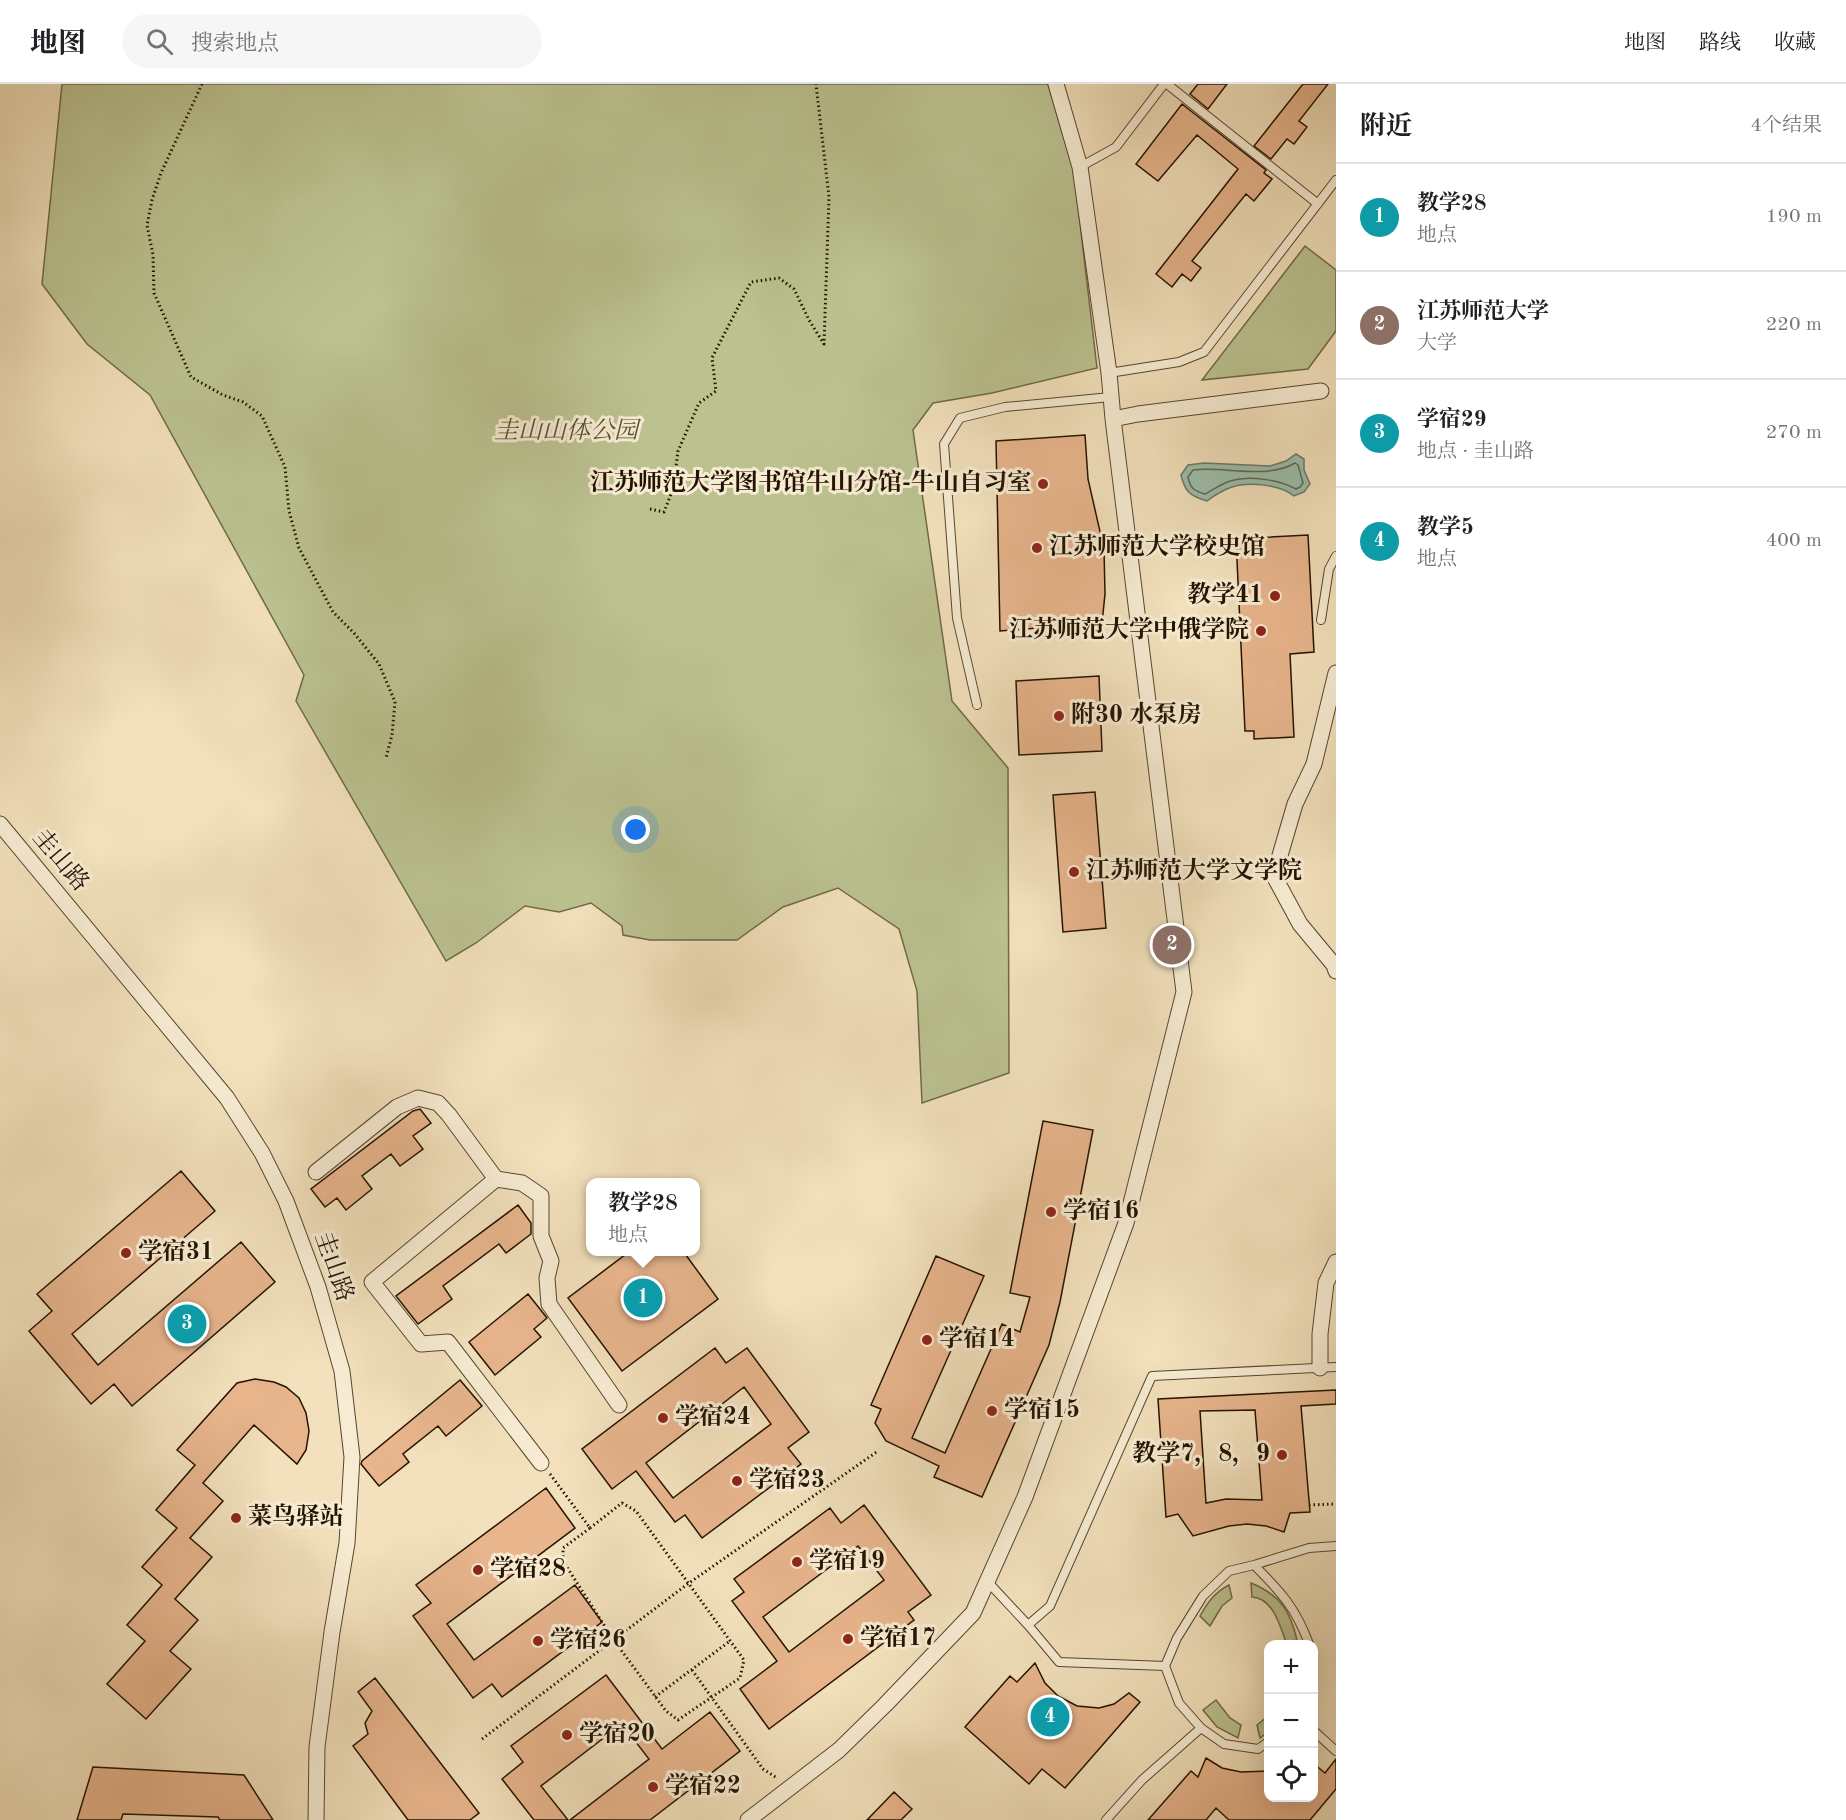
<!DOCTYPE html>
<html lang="zh">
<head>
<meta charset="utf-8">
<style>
  :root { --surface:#fff; --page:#f6f6f6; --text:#202124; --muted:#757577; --line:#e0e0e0; --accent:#7c3aed }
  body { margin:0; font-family:"Old Standard TT","Noto Serif SC",serif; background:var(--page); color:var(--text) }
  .controls { position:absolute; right:18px; bottom:18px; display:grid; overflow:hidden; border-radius:12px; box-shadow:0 6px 24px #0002 }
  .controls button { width:54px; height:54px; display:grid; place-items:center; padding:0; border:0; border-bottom:2px solid var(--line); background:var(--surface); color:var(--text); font:30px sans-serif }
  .you { position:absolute; left:636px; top:746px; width:21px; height:21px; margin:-15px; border:4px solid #fff; border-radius:50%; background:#1a73e8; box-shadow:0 0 0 9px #1a73e833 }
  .badge { display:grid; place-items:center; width:39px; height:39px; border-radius:50%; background:var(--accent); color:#fff; font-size:20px; font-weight:700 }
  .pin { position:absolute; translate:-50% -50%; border:3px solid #fff; box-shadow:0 2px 6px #0006 }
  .popup { position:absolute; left:586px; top:1094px; width:114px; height:78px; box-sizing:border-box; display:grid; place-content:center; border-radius:12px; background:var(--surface); filter:drop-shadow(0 2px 4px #0005); font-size:20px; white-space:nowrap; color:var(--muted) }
  .popup b { font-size:22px; color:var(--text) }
  .popup::after { content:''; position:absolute; left:50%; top:100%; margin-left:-12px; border:12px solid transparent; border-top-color:var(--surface) }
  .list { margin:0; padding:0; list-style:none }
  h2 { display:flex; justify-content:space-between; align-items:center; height:78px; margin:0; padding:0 24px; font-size:26px }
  h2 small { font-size:20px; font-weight:400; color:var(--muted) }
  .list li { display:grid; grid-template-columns:39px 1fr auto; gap:18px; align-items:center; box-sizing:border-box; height:108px; padding:0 24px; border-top:2px solid var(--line) }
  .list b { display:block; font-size:22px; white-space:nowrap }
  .list p { margin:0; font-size:20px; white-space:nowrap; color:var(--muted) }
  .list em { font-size:20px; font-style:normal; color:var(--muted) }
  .icon { flex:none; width:33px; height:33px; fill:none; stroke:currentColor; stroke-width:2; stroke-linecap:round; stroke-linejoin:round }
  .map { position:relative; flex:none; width:1336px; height:1736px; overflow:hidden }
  header { display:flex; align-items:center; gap:36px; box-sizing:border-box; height:84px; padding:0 30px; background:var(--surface); border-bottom:2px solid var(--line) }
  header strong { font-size:28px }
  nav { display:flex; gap:33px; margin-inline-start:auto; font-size:21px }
  .search { width:420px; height:54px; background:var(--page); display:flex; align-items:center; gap:15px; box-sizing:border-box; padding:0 21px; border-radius:33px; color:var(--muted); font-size:22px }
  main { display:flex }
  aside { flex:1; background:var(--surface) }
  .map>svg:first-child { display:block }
  .green { fill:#bbc290; stroke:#6f6a48; stroke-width:1.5 }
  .water { fill:#9cbeab; stroke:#6c7a67; stroke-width:1.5 }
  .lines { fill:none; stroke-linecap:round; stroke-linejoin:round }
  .shore { stroke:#606856; stroke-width:1.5 }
  .building { fill:#e8b58d; stroke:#231300; stroke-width:1.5; fill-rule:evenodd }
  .lane-casing { stroke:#57462f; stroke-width:10 }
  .street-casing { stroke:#57462f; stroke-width:17 }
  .path { stroke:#231300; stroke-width:3; stroke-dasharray:1.5 3; stroke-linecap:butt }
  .lane { stroke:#f7ecd3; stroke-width:8 }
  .street { stroke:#f7ecd3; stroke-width:15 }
  .poi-dot { fill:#8f2418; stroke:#f7ecd3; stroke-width:2 }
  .labels { text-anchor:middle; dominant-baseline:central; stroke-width:6; stroke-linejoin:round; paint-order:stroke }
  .park-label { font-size:24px; font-style:italic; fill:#585032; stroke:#f7ecd3 }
  .poi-label { font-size:24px; font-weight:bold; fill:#231300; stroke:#f7ecd3; text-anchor:start }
  .street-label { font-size:24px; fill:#231300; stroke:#f7ecd3 }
</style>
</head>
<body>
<header>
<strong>地图</strong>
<div class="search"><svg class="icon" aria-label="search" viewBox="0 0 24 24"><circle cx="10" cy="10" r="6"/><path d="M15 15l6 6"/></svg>搜索地点</div>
<nav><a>地图</a><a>路线</a><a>收藏</a></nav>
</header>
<main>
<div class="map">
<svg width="1336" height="1736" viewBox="0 0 1336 1736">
  <rect width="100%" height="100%" fill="#f2e1bc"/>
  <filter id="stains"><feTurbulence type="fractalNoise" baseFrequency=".00333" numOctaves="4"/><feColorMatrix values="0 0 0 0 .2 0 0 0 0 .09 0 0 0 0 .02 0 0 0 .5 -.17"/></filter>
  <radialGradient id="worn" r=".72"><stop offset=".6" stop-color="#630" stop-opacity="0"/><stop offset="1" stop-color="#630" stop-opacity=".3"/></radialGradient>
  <path class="green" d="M62,0H1048L1074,88L1097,284L992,309L933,319L913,346L952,617L1008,684L1009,989L922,1019L917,907L899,845L838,804L783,823L737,856H650L623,851L622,842L591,819L559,828L525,822L476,859L446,877L296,617L304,591L150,311L87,260L42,200Z
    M1305,162L1336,186V247L1308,285L1202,296Z
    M1251,1499C1280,1511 1290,1526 1297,1556L1286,1558C1280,1542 1273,1514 1252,1513Z
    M1229,1501L1232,1514L1222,1522L1210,1542L1200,1532C1208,1518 1214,1509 1229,1501Z
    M1216,1616L1230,1634L1241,1641L1238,1654L1217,1643L1203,1626Z
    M1268,1632V1648L1260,1654L1257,1641Z"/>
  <path class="water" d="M1296,370L1304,375V386L1310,400L1304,408L1294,412C1280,401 1249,397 1232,403C1223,406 1215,411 1207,417C1190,412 1185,408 1181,391L1188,381L1204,379L1270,382L1286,377Z"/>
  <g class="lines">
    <path class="shore" d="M1295,379L1298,381L1303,399L1300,403L1296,405C1279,396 1250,391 1230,397C1221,400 1213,406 1205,410C1194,407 1190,404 1188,393L1193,386C1225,382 1266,396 1295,379Z"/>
  </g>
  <path class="building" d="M1198,0H1227L1208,25L1190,10Z
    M1303,0H1328L1299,37L1307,43L1294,60L1287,55L1271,75L1254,62Z
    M1182,20L1266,86L1264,89L1272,95L1254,117L1246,110L1192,177L1201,184L1191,197L1182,190L1172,203L1156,190L1238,85L1197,51L1158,97L1136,80Z
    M1085,351L1088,395L1104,465L1105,510L1102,539L1000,547L996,357Z
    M1308,451L1314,568L1290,570L1294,653L1254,655V647H1245L1236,455Z
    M1099,592L1102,667L1019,671L1016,597Z
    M1095,708L1106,844L1063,848L1053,711Z
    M420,1025L431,1039L413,1052L423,1065L400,1082L391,1070L362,1092L372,1105L346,1126L337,1114L325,1123L311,1105L413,1027Z
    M1043,1037L1093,1046L1060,1218L1049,1261L982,1413L934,1393L939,1382L886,1357L875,1339L881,1325L871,1321L936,1172L984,1192L912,1354L945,1369L1002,1240L1020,1248L1030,1213L1010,1209Z
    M181,1087L215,1127L72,1250L98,1281L241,1158L275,1198L132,1322L114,1300L91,1320L29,1247L52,1227L37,1210Z
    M518,1121L531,1139V1150L506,1169L499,1160L443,1202L452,1215L418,1240L396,1212Z
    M630,1167H683L718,1215L622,1287L568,1214Z
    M528,1210L547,1234L534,1245L541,1253L495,1291L469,1258Z
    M715,1264L726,1279L747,1264L809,1348L788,1364L801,1380L702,1454L685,1431L675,1438L636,1387L612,1405L582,1365ZM744,1303L771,1340L673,1414L646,1379Z
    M255,1295L274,1298L286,1303L299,1314L306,1329L309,1347L306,1366L297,1380L254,1341L203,1399L223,1417L190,1454L212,1473L175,1515L198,1536L170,1567L191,1585L146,1635L107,1600L145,1557L127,1541L162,1501L142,1483L177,1444L156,1426L195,1381L177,1366L237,1299Z
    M460,1296L482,1322L446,1352L438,1342L403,1370L409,1378L379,1402L361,1380L362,1377Z
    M1336,1306V1320L1301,1322L1310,1428L1290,1429L1284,1448L1266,1442L1247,1440L1229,1442L1193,1452L1178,1430L1166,1433L1158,1315ZM1255,1326L1262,1416L1226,1415L1206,1419L1200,1327Z
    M546,1404L575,1444L447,1540L474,1576L575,1501L602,1538L502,1613L492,1600L473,1614L413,1532L431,1519L416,1501Z
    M864,1421L931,1511L908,1528L914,1536L769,1645L740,1605L777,1577L732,1517L744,1508L734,1495L830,1424L841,1439ZM858,1462L884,1496L789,1568L763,1533Z
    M1035,1579L1045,1599L1058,1612L1077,1622L1099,1624L1114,1620L1129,1609L1140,1618L1065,1704L1042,1685L1029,1700L965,1643L1010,1592L1017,1598Z
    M606,1591L662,1665L710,1628L740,1667L650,1736H570L649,1675L622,1640L541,1702L568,1736H534L502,1695L523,1678L511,1662Z
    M375,1594L479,1729L470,1736H408L353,1662L368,1650L365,1639L372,1627L358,1608Z
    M1206,1674L1222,1684L1241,1688L1269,1687V1713H1314V1680L1325,1689L1336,1675V1705L1310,1736H1229L1216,1724L1206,1736H1148L1191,1687L1198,1693Z
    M93,1683L244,1691L273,1736H220L218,1733L123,1730L121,1736H77Z
    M894,1708L912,1725L901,1736H867Z"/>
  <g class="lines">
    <defs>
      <path id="lane" d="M1167,0L1318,120
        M1080,83L1116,63L1164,0
        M1109,289L1179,278L1204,268L1336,96
        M1321,536L1329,485L1336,472
        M977,621L957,534L944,360L960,334L1005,323L1111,313
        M1254,1481C1281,1508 1296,1524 1309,1560
        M987,1497L1028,1541L1059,1578L1165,1582
        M1028,1541L1050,1522L1152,1292L1336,1283
        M1314,1647L1336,1667
        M1268,1658L1258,1665L1224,1660L1201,1644L1179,1619L1165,1582L1177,1554L1203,1512L1229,1487L1254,1481L1309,1464L1336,1462
        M1106,1736L1142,1696L1201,1644"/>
      <path id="street" d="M1113,335L1138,330L1321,307
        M1336,589L1314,680L1295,720L1274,792L1300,840L1334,881L1336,887
        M0,740L227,1014L262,1069L286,1117L318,1203L342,1287L352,1373L347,1459L332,1548L317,1663L316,1736
        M316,1088L397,1023L418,1014L438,1019L449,1031L496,1095
        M1320,1284V1250L1326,1199L1336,1178
        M541,1379L448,1258L421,1260L372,1198L496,1095L522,1099L541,1112V1152L551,1177L547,1194L549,1220L619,1321
        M748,1736L839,1666L885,1621L973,1529L1025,1413L1126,1139L1184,908L1113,335L1109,289L1080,83L1056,0"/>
    </defs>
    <use href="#lane" class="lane-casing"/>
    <use href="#street" class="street-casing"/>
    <path class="path" d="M202,0L161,89L152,116L147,141L153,171L154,209L191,293L223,311L243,318L262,332L285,383L289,427L299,464L333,528L354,549L379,580L395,618L392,651L386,674
      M650,425L664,428L673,405L678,367L699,319L716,307L712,274L751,198L779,194L794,205L809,236L824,260L829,113L816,0
      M550,1390L590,1444L563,1464V1477L613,1555L666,1627L678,1636L740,1594L744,1576L636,1427L622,1419L590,1444
      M1309,1421L1336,1420
      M692,1586L763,1685L777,1694
      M655,1613L730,1557
      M482,1655L689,1499L878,1367"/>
    <use href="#lane" class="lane"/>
    <use href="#street" class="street"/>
  </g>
  <g class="poi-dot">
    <circle cx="1043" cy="400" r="6"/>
    <circle cx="1037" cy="464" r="6"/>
    <circle cx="1275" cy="512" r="6"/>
    <circle cx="1261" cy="547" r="6"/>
    <circle cx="1059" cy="632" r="6"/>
    <circle cx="1074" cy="788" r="6"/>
    <circle cx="1051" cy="1128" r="6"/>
    <circle cx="126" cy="1169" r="6"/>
    <circle cx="927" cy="1256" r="6"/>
    <circle cx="992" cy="1327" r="6"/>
    <circle cx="663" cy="1334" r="6"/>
    <circle cx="1282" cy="1371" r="6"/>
    <circle cx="737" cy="1397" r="6"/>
    <circle cx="236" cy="1434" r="6"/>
    <circle cx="797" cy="1478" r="6"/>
    <circle cx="478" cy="1486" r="6"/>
    <circle cx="848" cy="1555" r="6"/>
    <circle cx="538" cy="1557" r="6"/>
    <circle cx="567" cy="1651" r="6"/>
    <circle cx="653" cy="1703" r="6"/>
  </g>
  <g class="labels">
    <g class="park-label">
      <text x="566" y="348">圭山山体公园</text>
    </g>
    <g class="poi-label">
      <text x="1031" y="400" text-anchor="end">江苏师范大学图书馆牛山分馆-牛山自习室</text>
      <text x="1049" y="464">江苏师范大学校史馆</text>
      <text x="1263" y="512" text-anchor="end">教学41</text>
      <text x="1249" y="547" text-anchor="end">江苏师范大学中俄学院</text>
      <text x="1071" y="632">附30 水泵房</text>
      <text x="1086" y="788">江苏师范大学文学院</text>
      <text x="1063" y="1128">学宿16</text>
      <text x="138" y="1169">学宿31</text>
      <text x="939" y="1256">学宿14</text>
      <text x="1004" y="1327">学宿15</text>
      <text x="675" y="1334">学宿24</text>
      <text x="1270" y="1371" text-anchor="end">教学7，8，9</text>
      <text x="749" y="1397">学宿23</text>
      <text x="248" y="1434">菜鸟驿站</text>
      <text x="809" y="1478">学宿19</text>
      <text x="490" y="1486">学宿28</text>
      <text x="860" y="1555">学宿17</text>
      <text x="550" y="1557">学宿26</text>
      <text x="579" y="1651">学宿20</text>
      <text x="665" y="1703">学宿22</text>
    </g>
    <g class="street-label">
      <text transform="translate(60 777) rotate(50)">圭山路</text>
      <text transform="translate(333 1183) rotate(71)">圭山路</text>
    </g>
  </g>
  <rect width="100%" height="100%" filter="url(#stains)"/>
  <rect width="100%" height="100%" fill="url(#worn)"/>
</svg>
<div class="controls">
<button>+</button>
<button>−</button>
<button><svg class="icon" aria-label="locate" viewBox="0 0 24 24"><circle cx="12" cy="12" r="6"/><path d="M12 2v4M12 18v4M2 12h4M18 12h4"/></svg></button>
</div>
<div class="you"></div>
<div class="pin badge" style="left:643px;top:1214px;background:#0f9aa8">1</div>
<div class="popup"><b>教学28</b>地点</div>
<div class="pin badge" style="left:1172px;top:861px;background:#8d6e63">2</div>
<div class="pin badge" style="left:187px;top:1240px;background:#0f9aa8">3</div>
<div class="pin badge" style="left:1050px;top:1633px;background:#0f9aa8">4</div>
</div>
<aside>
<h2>附近<small>4个结果</small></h2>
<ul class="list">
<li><span class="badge" style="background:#0f9aa8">1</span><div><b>教学28</b><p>地点</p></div><em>190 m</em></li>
<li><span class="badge" style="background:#8d6e63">2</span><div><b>江苏师范大学</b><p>大学</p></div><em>220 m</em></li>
<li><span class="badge" style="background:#0f9aa8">3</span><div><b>学宿29</b><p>地点 · 圭山路</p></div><em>270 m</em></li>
<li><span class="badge" style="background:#0f9aa8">4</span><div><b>教学5</b><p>地点</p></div><em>400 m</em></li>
</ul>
</aside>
</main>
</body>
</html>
